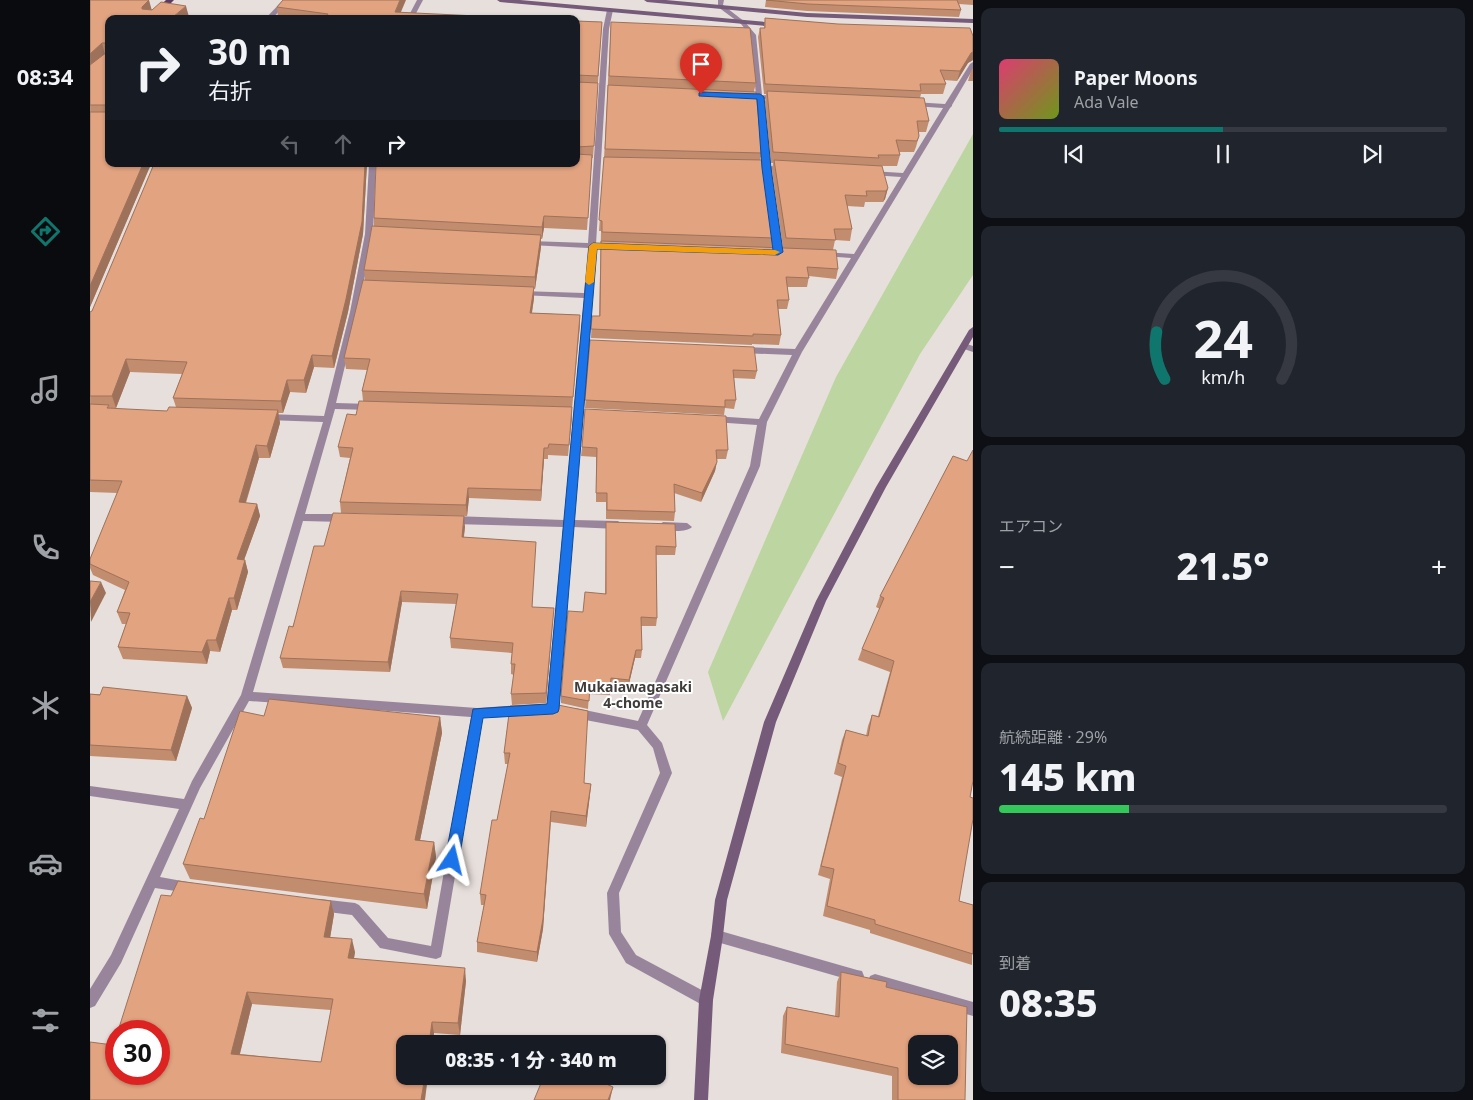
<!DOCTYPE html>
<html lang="ja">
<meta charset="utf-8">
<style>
:root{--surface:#171b24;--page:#20242c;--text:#f1f3f6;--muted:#9ea1a6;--line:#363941;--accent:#0f766e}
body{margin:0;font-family:"Noto Sans","Noto Sans JP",sans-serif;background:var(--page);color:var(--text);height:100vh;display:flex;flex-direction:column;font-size:19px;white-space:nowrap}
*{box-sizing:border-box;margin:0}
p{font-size:16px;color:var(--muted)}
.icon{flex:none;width:28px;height:28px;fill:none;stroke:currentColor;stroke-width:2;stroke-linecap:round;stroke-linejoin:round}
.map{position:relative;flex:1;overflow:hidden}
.side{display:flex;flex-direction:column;gap:8px;padding:8px;background:#0d0f14;width:500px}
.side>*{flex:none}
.top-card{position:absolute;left:15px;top:15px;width:475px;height:152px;border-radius:10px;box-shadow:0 1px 4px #0004;background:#171b24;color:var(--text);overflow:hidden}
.controls{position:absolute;left:818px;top:1035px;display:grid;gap:10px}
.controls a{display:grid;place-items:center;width:50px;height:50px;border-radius:10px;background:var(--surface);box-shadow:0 1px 4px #0004;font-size:25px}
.speed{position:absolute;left:15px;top:1020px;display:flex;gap:10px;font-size:25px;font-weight:700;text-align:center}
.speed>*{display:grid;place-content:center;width:65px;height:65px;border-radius:50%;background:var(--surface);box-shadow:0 1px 4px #0004;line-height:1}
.speed .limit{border:8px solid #d22;background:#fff;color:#111}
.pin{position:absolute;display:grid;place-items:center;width:42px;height:42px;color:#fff;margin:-51px -21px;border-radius:50% 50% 50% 0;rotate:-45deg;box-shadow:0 0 5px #0007}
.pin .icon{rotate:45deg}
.me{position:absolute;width:55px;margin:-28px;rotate:10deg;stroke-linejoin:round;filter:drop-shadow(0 0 4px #0008)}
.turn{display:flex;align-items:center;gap:18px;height:105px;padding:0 20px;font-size:22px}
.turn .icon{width:65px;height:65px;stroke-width:2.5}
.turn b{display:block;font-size:35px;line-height:42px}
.lanes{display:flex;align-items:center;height:48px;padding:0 20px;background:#0003;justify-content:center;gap:25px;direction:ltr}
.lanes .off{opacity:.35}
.big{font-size:38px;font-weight:800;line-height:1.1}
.side .widget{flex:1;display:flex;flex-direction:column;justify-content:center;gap:8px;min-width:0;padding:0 18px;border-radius:10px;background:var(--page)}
.side .dial{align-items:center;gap:0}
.dial svg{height:130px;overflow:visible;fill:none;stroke:var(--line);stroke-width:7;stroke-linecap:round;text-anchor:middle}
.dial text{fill:var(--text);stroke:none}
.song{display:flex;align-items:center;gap:15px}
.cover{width:60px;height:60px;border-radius:8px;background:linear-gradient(135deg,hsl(340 70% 55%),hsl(80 70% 35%))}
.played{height:5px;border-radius:2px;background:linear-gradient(90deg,var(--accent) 50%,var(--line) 50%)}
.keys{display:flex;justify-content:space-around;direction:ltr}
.heat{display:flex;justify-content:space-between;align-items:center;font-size:28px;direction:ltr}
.charge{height:8px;border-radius:4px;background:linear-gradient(90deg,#34c759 29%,var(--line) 0)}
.trip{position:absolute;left:306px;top:1035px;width:270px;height:50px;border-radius:10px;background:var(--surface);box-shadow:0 1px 4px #0004;font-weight:800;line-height:50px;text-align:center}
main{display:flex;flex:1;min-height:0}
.tab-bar{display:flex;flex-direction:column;width:90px;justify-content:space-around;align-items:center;background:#090b0e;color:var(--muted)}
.tab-bar .icon{width:35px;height:35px}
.tab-bar .current{color:var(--accent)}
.tab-bar b{font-size:22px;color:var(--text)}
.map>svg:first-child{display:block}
.green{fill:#bcd5a1}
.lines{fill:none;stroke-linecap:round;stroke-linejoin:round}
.street{fill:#98859c;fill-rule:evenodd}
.secondary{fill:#755a7a;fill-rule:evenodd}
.primary{fill:#5b3b62;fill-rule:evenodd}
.wall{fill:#c28c6e;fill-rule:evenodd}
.shaded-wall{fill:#9e725a}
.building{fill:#e2a380;stroke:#9e725a;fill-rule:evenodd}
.route{fill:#1a73e8;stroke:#114b97}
.slow{fill:#f59e0b}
.labels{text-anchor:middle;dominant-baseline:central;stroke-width:4;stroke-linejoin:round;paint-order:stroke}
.neighbourhood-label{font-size:14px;font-weight:bold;fill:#3f3c3a;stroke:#fff}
</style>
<main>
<nav class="tab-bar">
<b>08:34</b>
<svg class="icon current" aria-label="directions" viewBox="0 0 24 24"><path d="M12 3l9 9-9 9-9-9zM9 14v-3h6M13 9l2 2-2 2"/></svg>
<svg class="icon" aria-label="music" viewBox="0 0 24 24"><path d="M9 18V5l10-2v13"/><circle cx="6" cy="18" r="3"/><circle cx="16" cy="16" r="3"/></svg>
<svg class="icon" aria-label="phone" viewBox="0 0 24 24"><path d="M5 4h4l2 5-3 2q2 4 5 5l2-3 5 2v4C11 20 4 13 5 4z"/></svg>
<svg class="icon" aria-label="climate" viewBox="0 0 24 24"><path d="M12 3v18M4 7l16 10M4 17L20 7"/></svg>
<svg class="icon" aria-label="car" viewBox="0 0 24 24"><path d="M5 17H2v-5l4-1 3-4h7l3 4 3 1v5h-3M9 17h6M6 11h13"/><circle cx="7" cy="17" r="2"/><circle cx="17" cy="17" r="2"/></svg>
<svg class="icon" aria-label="filters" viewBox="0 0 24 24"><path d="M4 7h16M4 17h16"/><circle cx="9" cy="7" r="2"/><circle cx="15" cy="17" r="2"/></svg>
</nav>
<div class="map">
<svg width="883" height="1100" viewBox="0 0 883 1100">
<rect width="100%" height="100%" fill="#e7dfdb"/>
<path class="green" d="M883,134V275L830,354L633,721L618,672L746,377Z"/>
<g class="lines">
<g class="street">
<path d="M193,0H199L182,19H175Z"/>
<path d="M327,0H333L323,19H317Z"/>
<path d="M628,0H634L633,5L655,22L666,35L672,95L688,96L691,98L688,100L673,99L679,166L696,167L700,169L696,171L680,170L692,252L688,254L684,252L673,170L661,169L657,167L661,165H672L666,99L653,98L650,96L653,94L666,95L660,35L651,24L628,7Z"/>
<path d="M520,8L523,10L519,29L506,244L525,245L529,247L525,249L506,248L484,520L528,521L533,525L528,529L483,527L469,705L475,707L477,710L475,713L471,715L459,712L457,709L473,527L363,524L358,520L363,516L474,520L494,298L431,295L427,293L431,291L494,293L498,248L440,245L436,243L440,241L498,243L513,29L517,10Z"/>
<path d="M883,62V69L862,105V106L860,108L712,352L677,422L670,466L557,725L572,743L582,773L529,893L531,932L546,955L621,995L623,1000L621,1005L616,1007L536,963L519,934L517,893L570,773L563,748L548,730L485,718L481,716L479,713L481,710L485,708L548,721L660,466L667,425L623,422L618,419L623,416L669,419L702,355L651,353L647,350L651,347L705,349L761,258L734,256L730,254L734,252L764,254L811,177L781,175L777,173L781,171L813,173L853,108L823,106L820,104L823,102L855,104L880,64Z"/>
<path d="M279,164H286L283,234L268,312L246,403L281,404L285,407L281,410L245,409L215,514H253L258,518L253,522L213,521L163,692L387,708L432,705L436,707L438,710L436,713L432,715L392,717L352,953L351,957L346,959L290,948L262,915L230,911L226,909L224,905L226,901L230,899L265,903L269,905L298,938L341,946L381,717L159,701L110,788L70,877L103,883L105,887L103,891L99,893L65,888L31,963L5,1006L0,1008V989L21,955L89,809L0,796V786L94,799L102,781L151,695L233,422L177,420L172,417L177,414L234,416L260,312L275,234Z"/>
<path d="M874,343L883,346V352L871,348L870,346Z"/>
<path d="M573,522L597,523L602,527C596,533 574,532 568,526Z"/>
<path d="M627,930L767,970L772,971L774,976L772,981L767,982L627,942L622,940L621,936L622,932Z"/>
<path d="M785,974L883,1002V1016L780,986L778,981L780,976Z"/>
</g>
<g class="secondary">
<path d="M407,0H430L687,23L690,25L687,27L410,2Z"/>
<path d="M554,0H576L717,13L883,19V23L717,17L557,2Z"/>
<path d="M883,327V337L796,487L736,601L686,722L637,900L633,936L623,1000L618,1100H604L609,1000L621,936L625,900L674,722L726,601L786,487L879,330Z"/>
</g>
<path class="primary" d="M76,0H84L65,19H56Z"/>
</g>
<g class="wall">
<path d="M0,0L99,17L19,19L61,164L0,307Z"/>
<path d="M676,0H883V5L869,4L871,10L869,17L717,11L675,7Z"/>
<path d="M187,7L310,13L447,19H194L188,18Z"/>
<path d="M675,18L883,36V60L878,63L867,81L854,80L856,84L853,94H831L830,98L839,121L836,132H829V136L826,147L824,152H809L810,155L807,166H787L798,188L795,199L793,202H775L774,207L757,206L762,229L760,241L745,240L743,250L748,269L746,279L719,276L717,287H697L699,300L697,309H688L691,335L689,345L662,344V345L501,338L502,316H509L511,231H509L514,159L521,22L666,83L664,91L672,153L670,160L684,238L682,247L693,248L682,171L683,163H681L675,102L676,94H674L668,37L670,28H674Z"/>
<path d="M486,21L512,22L503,158H502L497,230L454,228L452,239H451V247L445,289H444V298L442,313L490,315L478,456L458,455V459H454L451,501L379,498L377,516L251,513L250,502L260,458L250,457L248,447L273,401L272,391L277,370L256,369L254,358L275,280L274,270L284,226V218L486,164Z"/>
<path d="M883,68V81H878L881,71Z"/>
<path d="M64,164H277L273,234L258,312L244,368L224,367L216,393L200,392L193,413H188L190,423L180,458H169L156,503L167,504L170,516L154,560H155L158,572L147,610H142L130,652L120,651L117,664L33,659L28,647L36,624H32L27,612L35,590L3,575L0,568V559L28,493L0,492V312L2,311ZM40,372L92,374L83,398L86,407L77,411L20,409L19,408H26Z"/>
<path d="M500,340L667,371L665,379L644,378L646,400L644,409L635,408L634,415L495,408Z"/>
<path d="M492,447L638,450L636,459H627L625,471L611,502L584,493L585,512L584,521L516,519V502H506V457L491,456Z"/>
<path d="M863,456L880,797L869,901L883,905L882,965L780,933V930L733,916L740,879L728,875L752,777L744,774L752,740L756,730L776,736L778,726L782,715L788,716L800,672L768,660L772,649L790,609L786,607L790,596Z"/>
<path d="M516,522L586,547L585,555H566L567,618L566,626H551L552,650L551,658H545L538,688L520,686V695L499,694L498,709L471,703V696L493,612L515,594Z"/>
<path d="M375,527L374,537L445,553L442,607L463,618L456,703L422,705L421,694L424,675L421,674V664L422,653L361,648L360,638L366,604L312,602L300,672L193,668L190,658L234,546Z"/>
<path d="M0,694L97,696L102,708L86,761L0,756Z"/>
<path d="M420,706L494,783L501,784L496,827L461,822L453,929L447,962L387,952V942L394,905H391L390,894L407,820L418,764H415L414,753Z"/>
<path d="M174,716L350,717L352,733L330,840L344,842L346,857L337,909L100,879L93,864L114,819Z"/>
<path d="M81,896L241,901L244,914L240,938L265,952L264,958L376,981L370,1035L344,1033L343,1044H315L335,1100L23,1045ZM162,1004L241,1010L231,1062L150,1054Z"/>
<path d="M751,972L796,987L875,1100H802V1076L691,1053L693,1016L697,1007L745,1016L747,982Z"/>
</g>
<g class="shaded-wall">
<path d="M59,0L62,11L52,9V7Z"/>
<path d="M310,0H316L308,19L305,12Z"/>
<path d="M96,6L99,17L97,19L83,17Z"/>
<path d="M12,43L15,55L0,68V54Z"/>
<path d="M883,52V60L878,63L867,81L870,71L881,53Z"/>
<path d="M53,164H61L0,307V286Z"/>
<path d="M275,164H277L273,234L258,312L244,368L242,356Z"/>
<path d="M798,188L795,199L793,202L796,191Z"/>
<path d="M454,216V228L452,239V227Z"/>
<path d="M451,235V247L445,289V277Z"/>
<path d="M444,287V298L440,324V313Z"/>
<path d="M490,315V325L482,408L483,397Z"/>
<path d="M222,355L224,367L216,393L214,380Z"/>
<path d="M36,359L40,372L26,408L22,396Z"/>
<path d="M197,380L200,392L193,413L191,401Z"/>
<path d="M482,407V418L478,456L479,445Z"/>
<path d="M188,410L190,423L180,458L177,446Z"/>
<path d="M166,445L169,458L152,514L149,502Z"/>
<path d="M454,448V459L451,501V490Z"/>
<path d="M627,462L625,471L611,502L612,493Z"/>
<path d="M378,488L379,498L377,516L376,505Z"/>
<path d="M167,504L170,516L150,571L147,559Z"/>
<path d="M374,516L375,527L372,548V537Z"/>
<path d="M155,560L158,572L147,610L144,598Z"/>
<path d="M11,582L16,593L1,622L0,602Z"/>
<path d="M311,591L312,602L300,672L298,662Z"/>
<path d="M139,598L142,610L130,652L126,640Z"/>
<path d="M464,608L463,618L456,703V693Z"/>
<path d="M117,640L120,651L117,664L112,652Z"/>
<path d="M546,650L545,658L538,688L539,680Z"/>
<path d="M97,696L102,708L86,761L81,750Z"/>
<path d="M350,717L352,733L327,855L325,840Z"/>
<path d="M501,784L500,795L496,827V816Z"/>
<path d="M461,811L453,929L447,962V952Z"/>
<path d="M344,842L346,857L337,909L334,894Z"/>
<path d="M241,901L244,914L238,950L234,937Z"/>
<path d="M262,939L265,952L262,970L258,958Z"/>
<path d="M375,968L376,981L370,1035L368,1023Z"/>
<path d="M157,992L162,1004L147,1065L141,1054Z"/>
<path d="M342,1022L344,1033L343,1044H339Z"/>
<path d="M335,1076H338L335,1100H331Z"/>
<path d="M523,1087L520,1100H518Z"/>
</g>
<g class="building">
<path d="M0,0H59L52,7V9L62,10L71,2L96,6L83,17L94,19H19V164H53L0,286V112H17L18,106L16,105H0V65L17,52V43H12L0,54Z"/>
<path d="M193,0H310L305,12L447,19H235L238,14L187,7Z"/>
<path d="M676,0H867L871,10L718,4Z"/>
<path d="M675,18L748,24L880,28L883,36V52L881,53L870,71L850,70L856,84H830L831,91L675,84L670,28H675Z"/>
<path d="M486,21L512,22L508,76L486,75Z"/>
<path d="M521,22L660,28L666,83L519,76Z"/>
<path d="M486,82L508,83L504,146L486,147Z"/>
<path d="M518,85L666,92L672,153L515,149Z"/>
<path d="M677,91L834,98L839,121H827L829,136L827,141L806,140L810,155H788L789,158L683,152Z"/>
<path d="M486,154L502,155L498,218L454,216L452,227L284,218L286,164H486Z"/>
<path d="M514,157L673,160L684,238L512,232V221L509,220Z"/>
<path d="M684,160L792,166L798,188L796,191H776L777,196L755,195L762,229H744L746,240L696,238Z"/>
<path d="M64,164H275L272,222L256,299L242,356L222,355L214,380H197L191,401L83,398L97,362L36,359L22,396H0V312L2,311Z"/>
<path d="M282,226L451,235L445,277L274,270Z"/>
<path d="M511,241L746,250L748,269L717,267L719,278L696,277L699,300H687L691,335L663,334V336L501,329L502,316H510Z"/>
<path d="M273,280L444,287L440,313L490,315L483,397L272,391L280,359L254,358Z"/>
<path d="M500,340L664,347L667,371L643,370L646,400H635V407L495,400Z"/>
<path d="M269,401L482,407L479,445L459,444L458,448H454L451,490L378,488L376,505L250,502L263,448L248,447L257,414L266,415Z"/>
<path d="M0,404L19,405L17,408L77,411L79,407L188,410L177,446L166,445L149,502L167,504L147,559L155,560L144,598H139L126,640H117L112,652L28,647L40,613L27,612L39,582L0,564V559L32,481L0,480Z"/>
<path d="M495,409L636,416L638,450H626L627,462L612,493L584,484L585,512L517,510V493H506L507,448L492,447Z"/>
<path d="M883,450V781L880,797L883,798V819L869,901L883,905V954L785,924V920L737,906L744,869L731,866L756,766L748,763L756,730L778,736L782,715L789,717L804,661L772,649L794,598L790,596L863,456L877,461Z"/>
<path d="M243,513L374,516L372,537L446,542L442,607L464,608L456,693L421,694L425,664H421L423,643L360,638L368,594L311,591L298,662L190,658L199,626L203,627L224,546H234Z"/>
<path d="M516,522L585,524L586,547L566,546L567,618L551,617L552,650H546L539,680L521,678L520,687L500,686L499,701L471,696L478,611L493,612L495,592L516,594Z"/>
<path d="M0,581L11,582L0,602Z"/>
<path d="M13,687L97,696L81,750L0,745V694L10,695Z"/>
<path d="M179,699L350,717L325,840L344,842L334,894L93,864L110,818L114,819L150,711L174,716Z"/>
<path d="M463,704L498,711L494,783L501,784L496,816L461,811L453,919L447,952L387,942L396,895L390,894L402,820H407L420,753H414L420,706Z"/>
<path d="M88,881L241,901L234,937L262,939L258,958L375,968L368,1023L342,1022L339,1044H315V1076H335L331,1100H0V1042L23,1045L26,1036V1074H69V1031H28L71,895L81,896ZM157,992L243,999L231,1062L141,1054Z"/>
<path d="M751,972L797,982L796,987L877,1007L875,1100H808V1068L695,1044L697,1007L749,1017ZM826,1044H859V1076H826Z"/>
<path d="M454,1076H499L523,1087L518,1100H444Z"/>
</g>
<path class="route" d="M611,92L670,94L674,97L681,168L693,252L688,255L507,249L469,709L468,712L463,714L393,718L369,860L367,865L362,867L357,865L355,860L383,709L457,704L499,246L503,243L683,250L672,168L667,99L609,96V93Z"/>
<path class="slow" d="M503,243L685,250L690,252L685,255L507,249L504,282L499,285L495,282L499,246Z"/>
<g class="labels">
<g class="neighbourhood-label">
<text x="543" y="686">Mukaiawagasaki<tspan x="543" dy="16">4-chome</tspan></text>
</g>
</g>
</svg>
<div class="controls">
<a><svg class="icon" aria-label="layers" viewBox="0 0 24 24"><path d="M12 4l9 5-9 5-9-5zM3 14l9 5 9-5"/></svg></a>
</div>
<div class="speed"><div class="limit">30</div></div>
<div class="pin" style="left:611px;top:94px;background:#d93025"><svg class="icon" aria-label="arrive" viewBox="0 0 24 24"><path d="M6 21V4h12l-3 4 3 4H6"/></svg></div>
<svg class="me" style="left:362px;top:860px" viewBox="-20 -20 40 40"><path d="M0-17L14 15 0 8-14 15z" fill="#1a73e8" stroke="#fff" stroke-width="4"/></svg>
<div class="trip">08:35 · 1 分 · 340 m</div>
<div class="top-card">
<div class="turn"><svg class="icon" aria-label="right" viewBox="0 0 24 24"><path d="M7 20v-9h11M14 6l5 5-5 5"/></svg><div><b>30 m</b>右折</div></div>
<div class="lanes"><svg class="icon off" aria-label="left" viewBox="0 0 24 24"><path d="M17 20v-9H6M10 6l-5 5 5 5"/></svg><svg class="icon off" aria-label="ahead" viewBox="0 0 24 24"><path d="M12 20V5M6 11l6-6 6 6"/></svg><svg class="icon" aria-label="right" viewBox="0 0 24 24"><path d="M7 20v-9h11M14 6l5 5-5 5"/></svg></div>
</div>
</div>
<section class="side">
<div class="widget">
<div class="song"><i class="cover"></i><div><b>Paper Moons</b><p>Ada Vale</p></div></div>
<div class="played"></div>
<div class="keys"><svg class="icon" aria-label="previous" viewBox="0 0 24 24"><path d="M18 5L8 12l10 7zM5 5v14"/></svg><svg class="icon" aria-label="pause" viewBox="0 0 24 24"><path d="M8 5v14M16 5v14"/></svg><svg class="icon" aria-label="next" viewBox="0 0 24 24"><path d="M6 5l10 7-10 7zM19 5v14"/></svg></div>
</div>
<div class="widget dial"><svg viewBox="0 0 100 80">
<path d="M14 69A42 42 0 1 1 86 69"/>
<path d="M14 69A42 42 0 0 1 9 40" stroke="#0f766e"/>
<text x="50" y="56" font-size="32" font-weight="700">24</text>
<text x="50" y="72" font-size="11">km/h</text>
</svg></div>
<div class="widget"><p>エアコン</p>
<div class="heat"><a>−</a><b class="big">21.5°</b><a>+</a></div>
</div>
<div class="widget"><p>航続距離 · 29%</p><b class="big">145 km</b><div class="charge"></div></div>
<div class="widget"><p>到着</p><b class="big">08:35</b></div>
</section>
</main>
